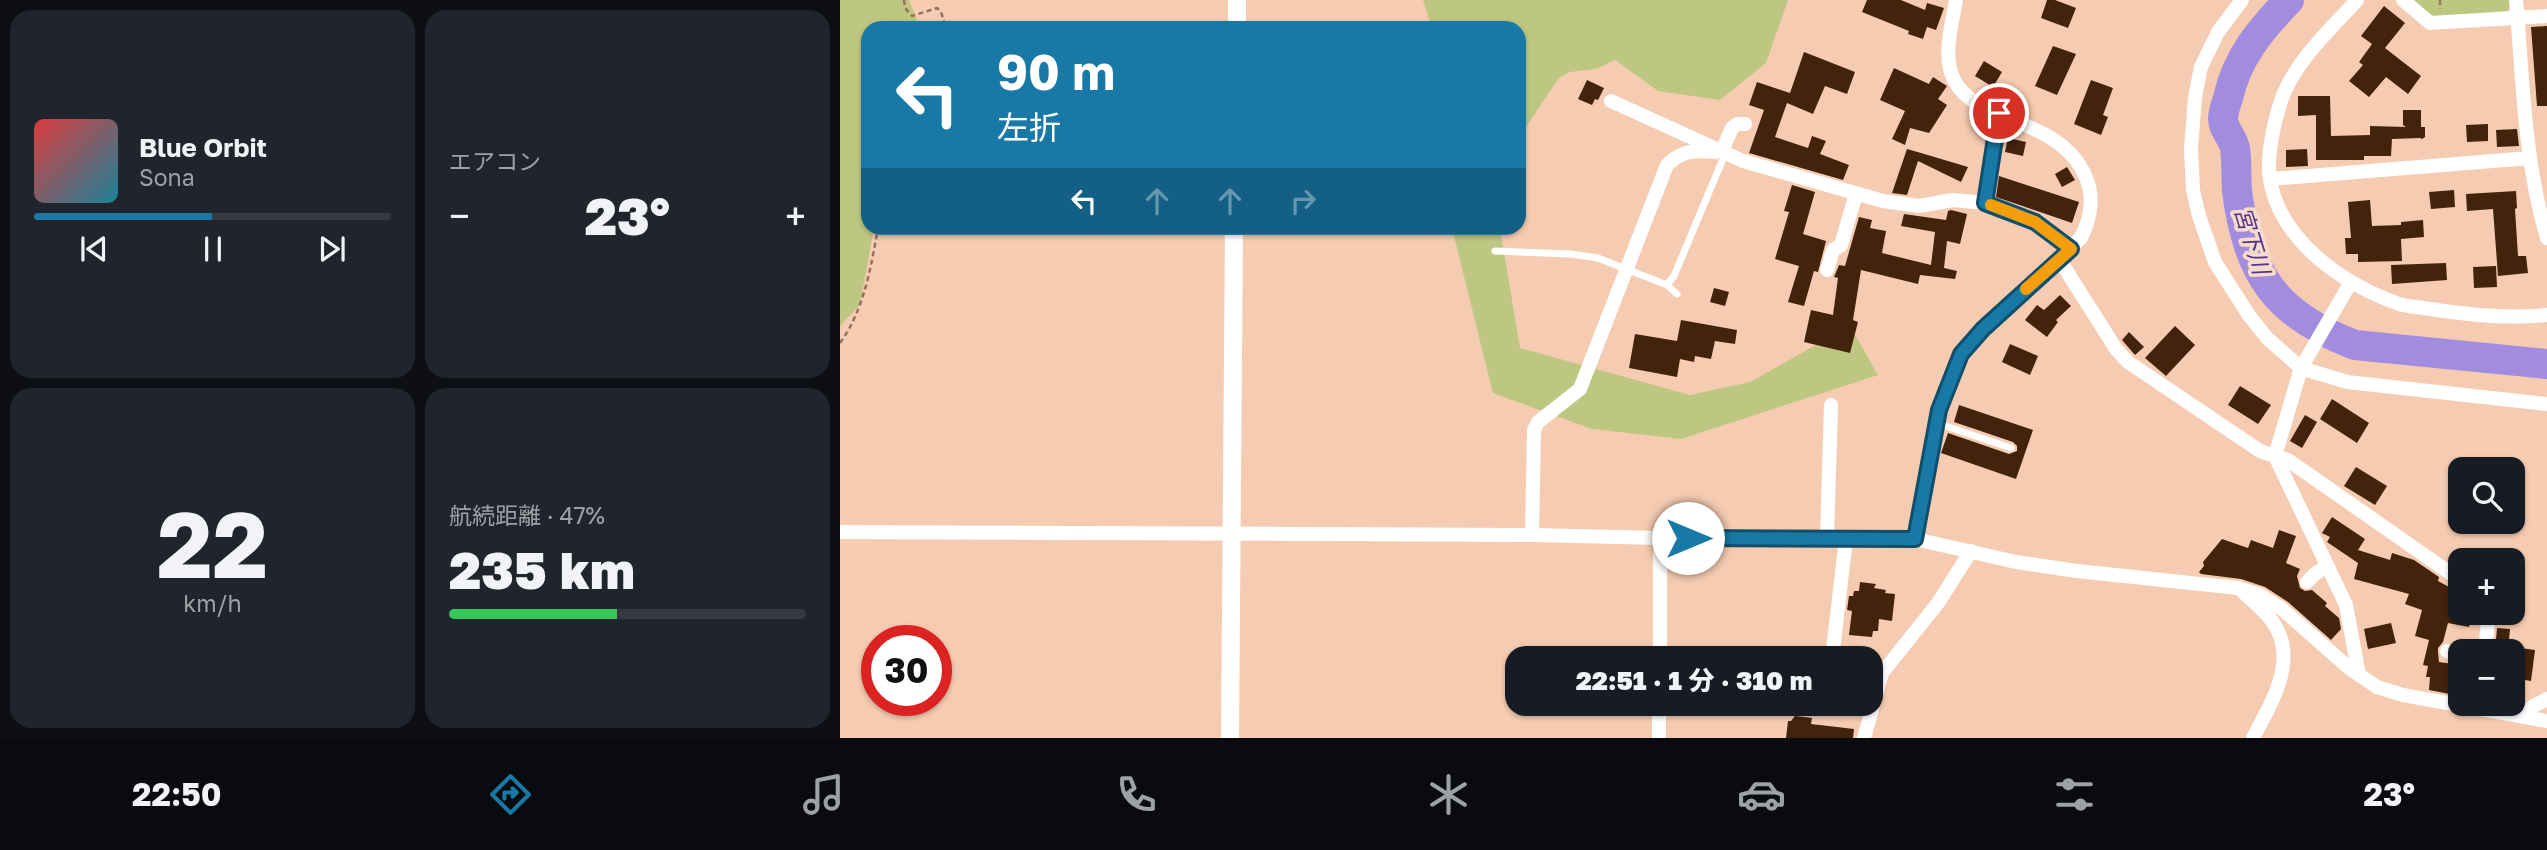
<!DOCTYPE html>
<html lang="ja">
<meta charset="utf-8">
<style>
:root{--surface:#171b24;--page:#20242c;--text:#f1f3f6;--muted:#9ea1a6;--line:#363941;--accent:#1879a6}
body{margin:0;font-family:"Golos Text","Noto Sans JP",sans-serif;background:var(--page);color:var(--text);height:100vh;display:flex;flex-direction:column;font-size:26px;white-space:nowrap}
*{box-sizing:border-box;margin:0}
p{font-size:23px;color:var(--muted)}
.icon{flex:none;width:38px;height:38px;fill:none;stroke:currentColor;stroke-width:2;stroke-linecap:round;stroke-linejoin:round}
.map{position:relative;flex:1;overflow:hidden}
.sheet{display:flex;flex-direction:column;gap:10px;padding:10px;background:#0d0f14;width:840px}
.sheet>*{flex:none}
.banner{position:absolute;left:21px;top:21px;width:665px;height:214px;border-radius:21px;box-shadow:0 2px 5px #0004;background:#1879a6;color:#fff;overflow:hidden}
.controls{position:absolute;left:1608px;top:457px;display:grid;gap:14px}
.controls a{display:grid;place-items:center;width:77px;height:77px;border-radius:14px;background:var(--surface);box-shadow:0 2px 5px #0004;font-size:35px}
.speed{position:absolute;left:21px;top:625px;display:flex;gap:14px;font-size:35px;font-weight:700;text-align:center}
.speed>*{display:grid;place-content:center;width:91px;height:91px;border-radius:50%;background:var(--surface);box-shadow:0 2px 5px #0004;line-height:1}
.speed .limit{border:10px solid #d22;background:#fff;color:#111}
.pin{position:absolute;display:grid;place-items:center;width:60px;height:60px;color:#fff;margin:-30px;border:4px solid #fff;border-radius:50%;box-shadow:0 2px 7px #0007}
.me{position:absolute;width:77px;margin:-38px;rotate:90deg;stroke-linejoin:round;filter:drop-shadow(0 0 5px #0008)}
.turn{display:flex;align-items:center;gap:24px;height:147px;padding:0 21px;font-size:32px}
.turn .icon{width:91px;height:91px;stroke-width:2.5}
.turn b{display:block;font-size:49px;line-height:60px}
.lanes{display:flex;align-items:center;height:66px;padding:0 21px;background:#0003;justify-content:center;gap:35px;direction:ltr}
.lanes .off{opacity:.35}
.big{font-size:52px;font-weight:800;line-height:1.1}
.sheet .tile{flex:1;display:flex;flex-direction:column;justify-content:center;gap:10px;min-width:0;padding:0 24px;border-radius:21px;background:var(--page)}
.sheet .dial{align-items:center;gap:0}
.dial b{font-size:91px;line-height:1}
.song{display:flex;align-items:center;gap:21px}
.cover{width:84px;height:84px;border-radius:10px;background:linear-gradient(135deg,hsl(0 70% 55%),hsl(190 70% 35%))}
.played{height:7px;border-radius:4px;background:linear-gradient(90deg,var(--accent) 50%,var(--line) 50%)}
.keys{display:flex;justify-content:space-around;direction:ltr}
.heat{display:flex;justify-content:space-between;align-items:center;font-size:38px;direction:ltr}
.charge{height:10px;border-radius:5px;background:linear-gradient(90deg,#34c759 47%,var(--line) 0)}
.sheet .tiles{flex:1;display:grid;gap:10px;grid-template-columns:repeat(2,1fr)}
.trip{position:absolute;left:665px;top:646px;width:378px;height:70px;border-radius:21px;background:var(--surface);box-shadow:0 2px 5px #0004;font-weight:800;line-height:70px;text-align:center}
.tab-bar{display:flex;height:112px;justify-content:space-around;align-items:center;background:#090b0e;color:var(--muted)}
.tab-bar .icon{width:49px;height:49px}
.tab-bar .selected{color:var(--accent)}
.tab-bar b{font-size:32px;color:var(--text)}
main{display:flex;flex:1;min-height:0}
.map>svg:first-child{display:block}
.green{fill:#bec781}
.lines{fill:none;stroke-linecap:round;stroke-linejoin:round}
.river{stroke:#a18cdf;stroke-width:30}
.building{fill:#43230c}
.path{stroke:#93725b;stroke-width:2.5;stroke-dasharray:5 3.5;stroke-linecap:butt}
.service{stroke:#fff;stroke-width:7}
.minor{stroke:#fff;stroke-width:14}
.tertiary{stroke:#fff;stroke-width:18}
.route-casing{stroke:#104f6c;stroke-width:18}
.route{stroke:#1879a6;stroke-width:12}
.slow{stroke:#f59e0b;stroke-width:12}
.labels{text-anchor:middle;dominant-baseline:central;stroke-width:7;stroke-linejoin:round;paint-order:stroke}
.water-label{font-size:23px;font-style:italic;fill:#543392;stroke:#f8dcca}
</style>
<main>
<section class="sheet">
<div class="tiles">
<div class="tile">
<div class="song"><i class="cover"></i><div><b>Blue Orbit</b><p>Sona</p></div></div>
<div class="played"></div>
<div class="keys"><svg class="icon" aria-label="previous" viewBox="0 0 24 24"><path d="M18 5L8 12l10 7zM5 5v14"/></svg><svg class="icon" aria-label="pause" viewBox="0 0 24 24"><path d="M8 5v14M16 5v14"/></svg><svg class="icon" aria-label="next" viewBox="0 0 24 24"><path d="M6 5l10 7-10 7zM19 5v14"/></svg></div>
</div>
<div class="tile"><p>エアコン</p>
<div class="heat"><a>−</a><b class="big">23°</b><a>+</a></div>
</div>
<div class="tile dial"><b>22</b><p>km/h</p></div>
<div class="tile"><p>航続距離 · 47%</p><b class="big">235 km</b><div class="charge"></div></div>
</div>
</section>
<div class="map">
<svg width="1707" height="738" viewBox="0 0 1707 738">
<rect width="100%" height="100%" fill="#f5ccb1"/>
<g class="green">
<path d="M0,0H69L80,28H28V228H34L20,305L0,326Z"/>
<path d="M583,0H948L926,63L880,100L818,91L775,60L756,69L730,72L719,78L679,137V28H592Z"/>
<path d="M1572,0H1671V5L1667,11L1593,17Z"/>
<path d="M612,228H660L680,348L850,395L910,382L1010,326L1038,375L841,439L752,429L653,393Z"/>
</g>
<g class="lines">
<path class="river" d="M1449,0C1421,29 1397,57 1388,98C1386,104 1383,112 1383,119C1383,129 1393,138 1395,148C1397,162 1396,177 1397,191C1408,275 1436,315 1515,345L1707,364"/>
</g>
<g class="building">
<path d="M1027,0H1061L1085,10L1087,3L1104,8L1096,30L1087,27L1083,39L1068,34L1069,31L1022,12Z"/>
<path d="M1207,0H1215L1236,8L1228,28L1201,18Z"/>
<path d="M1544,6L1565,23L1545,48L1581,76L1568,94L1546,77L1529,97L1509,81L1523,65L1519,62L1532,44L1521,36Z"/>
<path d="M1707,26V106H1697L1691,27Z"/>
<path d="M1213,46L1236,54L1217,95L1195,86Z"/>
<path d="M964,52L1015,72L1007,94L985,86L973,114L947,103L935,137L968,148L972,136L986,141L980,154L1009,165L1003,180L909,153L924,110L909,105L917,82L950,93Z"/>
<path d="M1144,61L1162,72L1153,87L1135,76Z"/>
<path d="M1054,68L1089,84L1093,77L1107,86L1098,99L1107,105L1089,133L1070,128L1065,145L1052,139L1065,111L1040,100Z"/>
<path d="M747,80L764,88L758,100L755,99L752,105L738,99Z"/>
<path d="M1251,80L1273,88L1263,115L1268,117L1261,135L1234,124Z"/>
<path d="M1458,96H1490L1491,136L1530,135V126L1566,127L1563,125V110H1581V127H1585V137L1582,139L1580,138L1552,139L1551,156H1524V160H1476V115L1458,116Z"/>
<path d="M1648,124V141L1627,142L1626,125Z"/>
<path d="M1677,129L1679,146L1657,147L1656,130Z"/>
<path d="M1168,138L1186,142L1183,156L1165,152Z"/>
<path d="M1067,149L1081,153L1128,167L1121,182L1078,161L1067,195L1052,193Z"/>
<path d="M1467,149L1468,166L1446,167V150Z"/>
<path d="M1227,167L1235,180L1222,187L1215,174Z"/>
<path d="M1159,176L1239,202L1232,223L1156,197Z"/>
<path d="M952,185L975,192L963,234L986,241L978,272L974,271L964,306L948,302L959,266L935,259L949,212L944,211Z"/>
<path d="M1614,190L1615,207L1591,209L1589,192Z"/>
<path d="M1676,191L1677,208L1675,209L1678,256H1686L1688,273L1658,276L1653,209L1627,211L1626,194Z"/>
<path d="M1530,200L1532,226L1561,225V222L1583,220L1584,237L1561,239L1562,261L1518,262V254H1506L1505,238H1511L1508,202Z"/>
<path d="M1111,210L1127,214L1120,244L1107,241L1104,268L1117,271L1115,279L1080,275L1078,284L1021,270L1013,320L1018,322L1010,353L964,342L971,310L993,315L998,278L994,277L999,265L1005,266L1019,217L1032,220L1030,228L1046,231L1042,253L1091,265L1095,232L1061,226L1064,214L1106,220L1108,211Z"/>
<path d="M1606,263L1607,280L1552,284L1551,265Z"/>
<path d="M1656,266L1657,287L1634,288L1633,267Z"/>
<path d="M874,288L889,292L885,306L870,302Z"/>
<path d="M1220,295L1231,306L1216,320L1218,322L1207,337L1185,320L1197,305L1204,310Z"/>
<path d="M841,320L897,330L895,344L875,341L871,359L855,356L854,362L840,359L837,377L789,368L795,334L837,341Z"/>
<path d="M1335,326L1355,345L1326,376L1305,358Z"/>
<path d="M1289,332L1304,347L1295,355L1282,340Z"/>
<path d="M1170,344L1198,356L1190,375L1162,362Z"/>
<path d="M1400,386L1431,405L1418,424L1388,405Z"/>
<path d="M1492,399L1529,423L1517,443L1480,419Z"/>
<path d="M1119,405L1193,430L1176,479L1101,453L1108,433L1169,454L1177,451V446L1173,442L1114,422Z"/>
<path d="M1465,415L1477,422L1462,448L1450,441Z"/>
<path d="M1516,467L1547,486L1535,505L1504,486Z"/>
<path d="M1492,517L1525,539L1518,550L1550,560L1552,553L1574,560L1599,577L1598,581L1620,593V612H1632L1629,627L1608,623L1603,642L1598,648V652L1599,662L1620,665V696L1589,690L1590,677H1586L1588,666L1583,665L1589,640L1575,636L1582,610L1565,604L1569,594L1514,579L1518,563L1487,542L1490,537L1482,533Z"/>
<path d="M1439,530L1456,536L1446,563L1460,569L1457,576L1460,588L1465,591L1472,590L1487,603L1485,606L1499,618L1501,629L1491,640L1448,602L1425,587L1401,579L1361,574L1359,572L1364,566L1363,562L1382,539L1408,548L1411,540L1433,548Z"/>
<path d="M1020,582L1036,584L1034,588L1046,590L1045,593L1055,594L1052,621L1039,619L1038,631H1033L1032,637L1009,635L1012,611L1007,610L1009,596H1013L1014,591H1019Z"/>
<path d="M1551,623L1556,643L1528,649L1524,629Z"/>
<path d="M1657,628L1670,629L1668,651H1655Z"/>
<path d="M1673,647L1695,650L1691,681L1673,678Z"/>
<path d="M955,716L972,718L971,724L1014,729L1013,738H946L948,721H951Z"/>
</g>
<g class="lines">
<g class="path">
<path d="M64,0L65,8L72,16L97,8L101,12L106,28"/>
<path d="M1600,0V9"/>
<path d="M0,343C24,310 31,267 38,228"/>
</g>
<g class="service">
<path d="M655,251L731,254L758,258L827,285L837,294"/>
<path d="M827,285L834,276L885,154"/>
<path d="M1097,423L1171,448"/>
</g>
<g class="minor">
<path d="M1402,0L1378,32L1361,67L1355,97L1351,149L1353,190L1359,216L1375,262L1408,314L1427,338L1461,368L1507,382L1707,404"/>
<path d="M1517,0C1490,30 1454,62 1441,101C1434,122 1426,158 1430,180C1441,242 1503,284 1559,304C1569,307 1580,307 1590,309C1628,315 1669,319 1707,315"/>
<path d="M1563,0L1590,23L1707,16"/>
<path d="M1676,0C1683,80 1684,161 1707,238"/>
<path d="M771,101L903,161L1043,201L1079,206L1113,200L1145,203L1195,222L1231,249"/>
<path d="M882,151L892,128L897,124H905"/>
<path d="M1430,179L1690,158"/>
<path d="M1145,203L1159,113"/>
<path d="M1219,259L1276,349L1288,362L1420,451L1448,460L1620,580"/>
<path d="M987,270L993,250L1001,245L1016,194"/>
<path d="M1511,282L1461,368L1435,456L1506,605L1519,675"/>
<path d="M0,532L692,535L820,538L1075,539L1176,562L1237,571L1398,588L1420,595L1442,609L1509,668L1537,687L1563,695L1707,721"/>
<path d="M692,535L694,430L698,422L740,389L827,165C842,150 855,150 875,152"/>
<path d="M987,538L991,405"/>
<path d="M1075,539L1099,410L1121,354L1143,329L1241,238C1252,215 1255,194 1243,171C1215,117 1136,123 1114,80C1102,56 1112,25 1116,0"/>
<path d="M1467,582L1476,573L1488,566"/>
<path d="M1401,590C1411,600 1424,610 1432,621C1460,659 1431,703 1413,738"/>
<path d="M993,650L1006,539"/>
<path d="M1607,651L1620,655"/>
<path d="M1645,651L1649,612"/>
<path d="M820,658V538"/>
<path d="M819,704V738"/>
<path d="M1684,716L1692,707L1707,699"/>
<path d="M1024,738L1042,673L1098,603L1131,551"/>
</g>
<g class="tertiary">
<path d="M397,28V0"/>
<path d="M390,738L394,228"/>
</g>
</g>
<g class="lines">
<defs>
<path id="route" d="M848,538L1075,539L1099,410L1121,354L1143,329L1231,249L1195,222L1145,203L1159,113"/>
</defs>
<use href="#route" class="route-casing"/>
<use href="#route" class="route"/>
<path class="slow" d="M1151,205L1195,222L1231,249L1186,289"/>
</g>
<g class="labels">
<g class="water-label">
<text transform="translate(1413 240) rotate(73)">宮下川</text>
</g>
</g>
</svg>
<div class="controls">
<a><svg class="icon" aria-label="search" viewBox="0 0 24 24"><circle cx="10" cy="10" r="6"/><path d="M15 15l6 6"/></svg></a>
<a>+</a>
<a>−</a>
</div>
<div class="speed"><div class="limit">30</div></div>
<div class="pin" style="left:1159px;top:113px;background:#d93025"><svg class="icon" aria-label="arrive" viewBox="0 0 24 24"><path d="M6 21V4h12l-3 4 3 4H6"/></svg></div>
<svg class="me" style="left:848px;top:538px" viewBox="-20 -20 40 40"><circle r="19" fill="#fff"/><path d="M0-13L10 11 0 6-10 11z" fill="#1879a6"/></svg>
<div class="trip">22:51 · 1 分 · 310 m</div>
<div class="banner">
<div class="turn"><svg class="icon" aria-label="left" viewBox="0 0 24 24"><path d="M17 20v-9H6M10 6l-5 5 5 5"/></svg><div><b>90 m</b>左折</div></div>
<div class="lanes"><svg class="icon" aria-label="left" viewBox="0 0 24 24"><path d="M17 20v-9H6M10 6l-5 5 5 5"/></svg><svg class="icon off" aria-label="ahead" viewBox="0 0 24 24"><path d="M12 20V5M6 11l6-6 6 6"/></svg><svg class="icon off" aria-label="ahead" viewBox="0 0 24 24"><path d="M12 20V5M6 11l6-6 6 6"/></svg><svg class="icon off" aria-label="right" viewBox="0 0 24 24"><path d="M7 20v-9h11M14 6l5 5-5 5"/></svg></div>
</div>
</div>
</main>
<nav class="tab-bar">
<b>22:50</b>
<svg class="icon selected" aria-label="directions" viewBox="0 0 24 24"><path d="M12 3l9 9-9 9-9-9zM9 14v-3h6M13 9l2 2-2 2"/></svg>
<svg class="icon" aria-label="music" viewBox="0 0 24 24"><path d="M9 18V5l10-2v13"/><circle cx="6" cy="18" r="3"/><circle cx="16" cy="16" r="3"/></svg>
<svg class="icon" aria-label="phone" viewBox="0 0 24 24"><path d="M5 4h4l2 5-3 2q2 4 5 5l2-3 5 2v4C11 20 4 13 5 4z"/></svg>
<svg class="icon" aria-label="climate" viewBox="0 0 24 24"><path d="M12 3v18M4 7l16 10M4 17L20 7"/></svg>
<svg class="icon" aria-label="car" viewBox="0 0 24 24"><path d="M5 17H2v-5l4-1 3-4h7l3 4 3 1v5h-3M9 17h6M6 11h13"/><circle cx="7" cy="17" r="2"/><circle cx="17" cy="17" r="2"/></svg>
<svg class="icon" aria-label="filters" viewBox="0 0 24 24"><path d="M4 7h16M4 17h16"/><circle cx="9" cy="7" r="2"/><circle cx="15" cy="17" r="2"/></svg>
<b>23°</b>
</nav>
